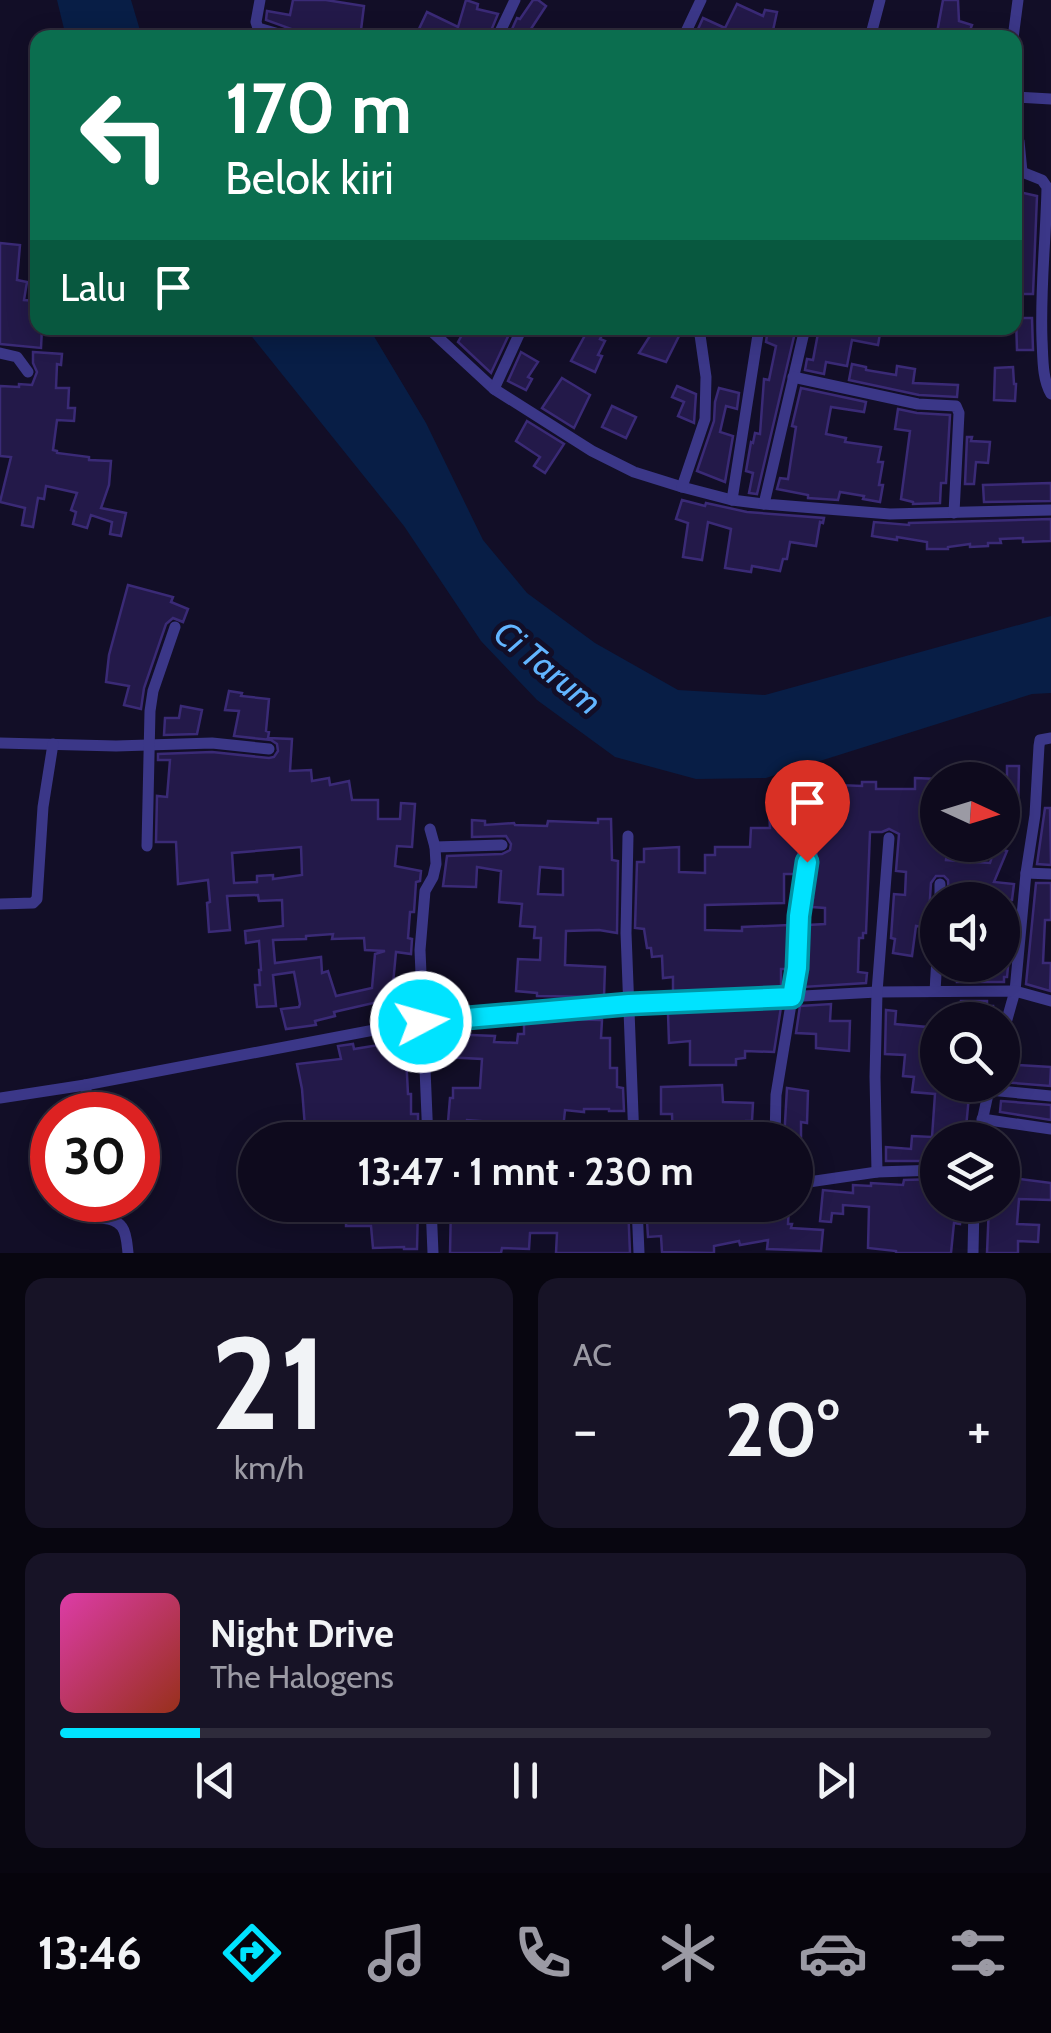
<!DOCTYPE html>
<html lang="id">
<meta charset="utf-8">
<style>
:root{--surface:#0e0a1d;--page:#171326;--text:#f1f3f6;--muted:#9b9aa4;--line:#2e2b3b;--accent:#00e3ff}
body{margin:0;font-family:Cabin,sans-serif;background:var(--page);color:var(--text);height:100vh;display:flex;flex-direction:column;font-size:38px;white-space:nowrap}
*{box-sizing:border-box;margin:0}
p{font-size:32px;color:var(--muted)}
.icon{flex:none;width:55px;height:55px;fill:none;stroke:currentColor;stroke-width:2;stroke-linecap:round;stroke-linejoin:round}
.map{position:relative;height:1253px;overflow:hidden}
.side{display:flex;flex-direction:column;gap:25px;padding:25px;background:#080610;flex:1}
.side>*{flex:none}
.banner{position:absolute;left:30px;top:30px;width:992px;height:305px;border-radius:20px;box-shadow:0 5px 25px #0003,0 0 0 2px var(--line);background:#0b6e4f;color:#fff;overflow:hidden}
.needle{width:65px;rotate:94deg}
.controls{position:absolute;left:920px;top:762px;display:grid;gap:20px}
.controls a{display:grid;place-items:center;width:100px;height:100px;border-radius:50%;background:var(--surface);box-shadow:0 5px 25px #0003,0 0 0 2px var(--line);font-size:50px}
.speed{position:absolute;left:30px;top:1092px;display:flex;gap:20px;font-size:50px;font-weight:700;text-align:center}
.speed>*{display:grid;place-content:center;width:130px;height:130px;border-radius:50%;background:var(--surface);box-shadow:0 5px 25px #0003,0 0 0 2px var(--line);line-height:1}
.speed .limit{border:15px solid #d22;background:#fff;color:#111}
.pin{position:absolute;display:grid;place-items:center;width:85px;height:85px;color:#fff;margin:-102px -42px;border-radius:50% 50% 50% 0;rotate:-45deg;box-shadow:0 0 10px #0007}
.pin .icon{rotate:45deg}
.me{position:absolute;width:110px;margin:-55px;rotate:84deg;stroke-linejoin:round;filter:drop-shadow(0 0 8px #0008)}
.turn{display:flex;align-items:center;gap:35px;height:210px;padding:0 30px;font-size:45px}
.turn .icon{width:130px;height:130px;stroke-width:2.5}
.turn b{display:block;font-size:70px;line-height:85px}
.then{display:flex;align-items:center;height:95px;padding:0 30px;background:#0003;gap:20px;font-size:38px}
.big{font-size:75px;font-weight:800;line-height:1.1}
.side .card{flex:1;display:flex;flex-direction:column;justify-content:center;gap:15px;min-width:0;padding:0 35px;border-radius:20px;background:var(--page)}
.side .dial{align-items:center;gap:0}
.dial b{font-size:130px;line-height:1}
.song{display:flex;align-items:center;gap:30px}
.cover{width:120px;height:120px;border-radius:15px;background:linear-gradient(135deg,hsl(320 70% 55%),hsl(10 70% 35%))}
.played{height:10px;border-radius:5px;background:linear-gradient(90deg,var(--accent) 15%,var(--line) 15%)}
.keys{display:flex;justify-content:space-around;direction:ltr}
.heat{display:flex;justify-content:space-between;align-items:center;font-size:55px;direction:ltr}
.side .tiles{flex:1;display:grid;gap:25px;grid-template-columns:1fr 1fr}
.card:last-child{grid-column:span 2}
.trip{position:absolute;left:238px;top:1122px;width:575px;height:100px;border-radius:50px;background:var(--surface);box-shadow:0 5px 25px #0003,0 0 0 2px var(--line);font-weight:800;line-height:100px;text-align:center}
.tabs{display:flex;height:160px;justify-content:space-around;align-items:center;background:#06040c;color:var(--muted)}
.tabs .icon{width:70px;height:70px}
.tabs .selected{color:var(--accent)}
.tabs b{font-size:45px;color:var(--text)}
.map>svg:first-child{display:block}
.water{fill:#081e46}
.building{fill:#231949;stroke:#3a2a76;stroke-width:2.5;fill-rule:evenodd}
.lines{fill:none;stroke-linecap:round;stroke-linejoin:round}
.street{stroke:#3b3788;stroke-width:11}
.route-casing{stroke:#0094a6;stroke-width:25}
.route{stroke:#00e3ff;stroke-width:18}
.labels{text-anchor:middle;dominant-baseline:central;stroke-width:10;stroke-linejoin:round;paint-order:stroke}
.water-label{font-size:35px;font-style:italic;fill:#62b5ff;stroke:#120e27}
</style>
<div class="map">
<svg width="1051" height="1253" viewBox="0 0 1051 1253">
<rect width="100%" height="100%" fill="#120e27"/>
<g class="water">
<path d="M57,0H131L142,37H66Z"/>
<path d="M245,328H369L426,423L483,540L527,593L595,643L678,690L765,695L1051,616V693L1032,694L766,778L696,779L615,757L537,700L481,641L404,526Z"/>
</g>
<g class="building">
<path d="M293,0H326L364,6L360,38H316L266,20L267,11L290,15Z"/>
<path d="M466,0L478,4L477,9L498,14L488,38H438L419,29L427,12L458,27Z"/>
<path d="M533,0H538L546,6L525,38H508L517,18L520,19Z"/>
<path d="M943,0H958L959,21L972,25L967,38H936Z"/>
<path d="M737,4L763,16L765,10L777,12L772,35L753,33V38H694L703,18L725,28Z"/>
<path d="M1015,191L1037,196L1033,294H1015L1017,226H1015Z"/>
<path d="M0,243L20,245L17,280L27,282L24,300L38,301L37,323L38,328H42L41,348L0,344Z"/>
<path d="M1016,318H1032L1033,350H1017Z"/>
<path d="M466,328H512L491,373L458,342Z"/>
<path d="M589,328H606L600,339L605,341L598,355L602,356L595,372L571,361Z"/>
<path d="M655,328H683L666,362L639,353Z"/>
<path d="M768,328H796L757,494L749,493L753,473L746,471L751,442L753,443L755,433L760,434L764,379L769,380L776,346L766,342Z"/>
<path d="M819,328H881L878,345L852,340L847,366L826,362L824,374L805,370L807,359L813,360Z"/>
<path d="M33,352L62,354L61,365L57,364L56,388H69L68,408H75L74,421L57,420L53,450L57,451V453L89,457V460L111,461L109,485L101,508L126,513L121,536L110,534L112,522L91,515L87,528L73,524L76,512L71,510L77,493L46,486L44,499L38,498L33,527L22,525L25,508L0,502L11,457L0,456V386L19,387V384L32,385L37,372L33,363Z"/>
<path d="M521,352L538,362L528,377L532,379L526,390L508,381Z"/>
<path d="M852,364L866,367V370L896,375L897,366L915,369L913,383L958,385L957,397L919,395L849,380Z"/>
<path d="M1013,367L1014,384H1016L1015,401L994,400L995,368Z"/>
<path d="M562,378L590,395L574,428L542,408Z"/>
<path d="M677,386L696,394L694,423L678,416L684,402L672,397Z"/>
<path d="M719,388L739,393L737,409L726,406L720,432L733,436L725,482L697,471L714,421L715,402Z"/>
<path d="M801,388L866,402L864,412L831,407L826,434L846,438L845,442L881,447L878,462H883L879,485H883L880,502L863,499L864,496L840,492L838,500L808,498V495L777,489L780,478L788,479L796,427L792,426Z"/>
<path d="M612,406L636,417L626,438L602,427Z"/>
<path d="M898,409L917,413L950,415L946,483H941L940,503L913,504V502L901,499L910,431L895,429Z"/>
<path d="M527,421L564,444L545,473L534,466L540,457L516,441Z"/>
<path d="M967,437H972L971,441L990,442L988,463L976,462L974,484H965Z"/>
<path d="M1051,483V501L984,502L983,485Z"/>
<path d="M682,500L705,506L706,503L747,512L824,518L823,523L820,522L816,546L790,542L787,559H783L780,571L752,566L751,572L725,568L731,529L708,522L702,560L683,557L688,523L676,519Z"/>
<path d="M1051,519V541L1023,542V538L1000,539L1001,543H988V546L970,547V544L948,547V549H927V542L897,537V540L872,536L874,522L909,525V523Z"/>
<path d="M128,585L173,597L171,602L188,609L183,622L173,618L166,624L144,688L141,709L124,705L129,686L106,682L109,655Z"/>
<path d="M229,691L242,693L241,696L269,699L266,731L269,732L268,738L292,739L290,771L311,770L312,781L329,778L330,785L349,781L352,800H378V819H400L401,803L415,804L412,847L397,846L395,866L421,871L420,881L416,882L414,912H410L408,938L412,939L411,954L396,952L393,984L412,983L413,1012H398V1007L382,1008V1001L334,1012L335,1016L315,1021L316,1025L286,1029L281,1009L299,1007L300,1004L294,972L273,975L276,1006L257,1007L255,985H260L259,970H261L259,941L246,943L245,931L283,926L282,900L259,901L258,895L227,896L230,930L209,932L207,903L210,902L208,880L178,884L176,842H156L157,796L167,797L170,760H158V754L212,752L269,758L274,757L278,751L277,744L271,740L234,736L239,711L225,710ZM301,847L302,875L273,879V875L257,876V882L234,883L232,853ZM333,934L332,939L364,938L365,950L385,951L375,954L372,988L336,996L328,971L322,973L321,957L275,963L273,940L306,939V936Z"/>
<path d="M181,706L202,710L197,734L164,735L165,718H179Z"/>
<path d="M1007,766H1019L1018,812H1002V775L1007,776Z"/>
<path d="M915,778L938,779L937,840L938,845H948L946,860L990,863L995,847L1007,851L994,882L1014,884L1012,900H978V897L952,896V900H949L948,880L944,876H936L931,883L928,928L916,926L912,956L893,953L895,939L891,938L894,894L905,895L906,872L896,871L899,834L889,829L882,832H870L866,933H863V938H859L858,972L867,973L866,983L803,987L808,925L825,924V908L812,907L813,898H811L819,835L815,830L807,829L801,836L795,874H784V903L705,905V930L742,931V927L789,925L788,967L787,969H781V988L673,994V977L663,978L662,956L652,957L651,948H647L644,929L635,928L637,862H644V849L679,847V872L705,873V855H715V847H750L751,828H770L769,810H793V807H807V797H837L838,785L862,786V782H876V789H915Z"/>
<path d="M1045,808H1050L1051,865L1037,864Z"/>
<path d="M598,819H611L612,860L618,861L617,933L599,930L566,931L565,965L605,967L604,997L537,996V993L516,991L518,959L540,960L541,938H534L535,927L520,926L522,904L499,902L501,871L477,867L476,887L443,886L447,856L502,854L510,850L511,844L506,836L472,837V820L485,821V825L514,823L515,825L547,826L548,821L598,823ZM540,867L563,869V895L538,894Z"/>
<path d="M1036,883H1051V920H1045L1043,963H1051L1050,991L1026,984Z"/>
<path d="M1002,936L1011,937L1007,977H1004V982H957L958,971L981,972V965H1002Z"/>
<path d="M961,1001H987V1006H993L992,1020H960Z"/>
<path d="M831,1004L830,1021H850L849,1051L816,1048V1034L796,1033L800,1006Z"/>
<path d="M781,1007L774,1052L745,1051V1058L736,1059V1065H690V1041L669,1043L668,1013Z"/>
<path d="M886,1010L896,1011L895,1024L938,1028V1054H935L933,1080L938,1081V1085H970L966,1128H971L969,1140H938L937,1161H886V1147L911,1149L912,1136L932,1137L935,1094L912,1092L914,1077L903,1076L905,1055L885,1054Z"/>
<path d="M557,1019L602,1020L601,1038H610V1068H617V1087L623,1088L624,1111H609V1109H584V1112L565,1110L562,1140H490L492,1122L467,1120L465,1135L447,1134L450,1098H453V1088H480L482,1059L444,1057L446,1034L495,1036L494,1042L517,1043L518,1034H524V1021Z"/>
<path d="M409,1036L410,1044H415V1054L406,1055L408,1094H411V1114H418V1132L407,1131L406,1140H381V1134L336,1133L337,1140H306L302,1089L297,1064L341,1059L338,1046L353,1044L354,1049L379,1045L378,1039Z"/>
<path d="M1002,1058L1018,1059V1065L1051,1067L1050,1086L1002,1082Z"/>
<path d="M722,1085L723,1102L753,1103L752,1121H746V1133H734V1140H673L672,1114H661V1087Z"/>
<path d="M787,1088L808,1091L807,1123L801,1122V1140H784Z"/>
<path d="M1001,1101L1051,1105V1120L1000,1112Z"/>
<path d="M1012,1178L1051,1183V1200L1019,1199L1017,1224L1039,1225L1038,1242L1018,1241V1253H987L989,1205H1002V1180H1012Z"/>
<path d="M938,1179V1205H956L955,1210L961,1211L960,1224L954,1223L951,1253H896V1251L868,1248L869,1207L843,1205V1214L832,1213L831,1222L820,1221L823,1190L853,1193V1185L871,1186V1183L903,1185L904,1180Z"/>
<path d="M346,1205H418L417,1249H404V1247L373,1248L371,1226H346Z"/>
<path d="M451,1205L534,1208V1205H628L630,1253H556L557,1233H530L529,1249L502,1248L501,1253H450Z"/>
<path d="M740,1205H789L788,1224H792L791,1228L823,1230L821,1251L767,1249L768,1240L740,1245L739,1241L714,1246V1253L662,1252L661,1236L648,1237L647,1221L666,1220L665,1209L710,1206V1209Z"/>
</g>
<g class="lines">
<g class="street">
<path d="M260,0L256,22L258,28L293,38"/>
<path d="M497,38L515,0"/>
<path d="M683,38L701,0"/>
<path d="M870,38L880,0"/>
<path d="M1013,38L1018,0"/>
<path d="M1015,97L1051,99"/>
<path d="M1015,139L1019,141L1022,172L1042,180L1047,187C1046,238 1040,288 1042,340C1043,357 1042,379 1051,394"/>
<path d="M428,328L494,389L592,451L634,472L682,487L732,500L764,504"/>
<path d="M805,328L764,504L890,514L1051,510"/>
<path d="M0,353L17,357L28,372"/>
<path d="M793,377L918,404L956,406L959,413L954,513"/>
<path d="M494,389L522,328"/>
<path d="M682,487L705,419L706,377L699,328"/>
<path d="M732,500L759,328"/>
<path d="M0,743L116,746L212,743L269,749"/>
<path d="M628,836L626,933L634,1140"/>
<path d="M147,846L150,711L153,691L175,627"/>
<path d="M435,847L502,845"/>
<path d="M1026,873L1051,874"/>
<path d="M940,900V884"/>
<path d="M0,904L33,903L37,899L43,807L53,744"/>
<path d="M935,991L938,941"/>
<path d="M1002,1037L1015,991L1026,873L1035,815L1039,746L1040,740L1051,738"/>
<path d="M85,1085L91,1115"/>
<path d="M989,1090L1051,1096"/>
<path d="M0,1098L85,1085L421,1021L526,1011L877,992L1015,991L1051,1001"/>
<path d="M982,1119L1051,1129"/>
<path d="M428,1140L420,950L425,891L433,877L436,864L435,847L430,829"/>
<path d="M775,1140L776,1095L797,968L799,916L810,838"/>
<path d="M978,1140L990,1085"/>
<path d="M877,1172L875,1077L877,992L889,838"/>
<path d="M795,1184L877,1172L938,1170"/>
<path d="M81,1200C88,1229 109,1210 122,1227C127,1234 127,1245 128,1253"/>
<path d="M431,1205L433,1253"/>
<path d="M637,1205L639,1253"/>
<path d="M973,1253L974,1205"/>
</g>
</g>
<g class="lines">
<defs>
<path id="route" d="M421,1022L629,1004L792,997L797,968L799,916L807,862"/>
</defs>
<use href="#route" class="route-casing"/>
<use href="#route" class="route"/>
</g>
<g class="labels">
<g class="water-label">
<text transform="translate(548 667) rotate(39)">Ci Tarum</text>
</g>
</g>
</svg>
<div class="controls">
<a><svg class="needle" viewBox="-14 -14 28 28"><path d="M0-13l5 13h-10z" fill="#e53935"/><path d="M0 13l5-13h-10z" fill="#9b9aa4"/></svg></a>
<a><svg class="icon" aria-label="sound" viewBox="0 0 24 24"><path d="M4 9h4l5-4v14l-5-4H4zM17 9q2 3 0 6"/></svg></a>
<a><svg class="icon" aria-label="search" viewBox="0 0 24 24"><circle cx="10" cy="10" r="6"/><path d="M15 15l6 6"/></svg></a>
<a><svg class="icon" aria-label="layers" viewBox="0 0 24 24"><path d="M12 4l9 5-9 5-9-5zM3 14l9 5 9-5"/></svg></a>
</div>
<div class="speed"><div class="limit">30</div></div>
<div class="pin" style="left:807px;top:862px;background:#d93025"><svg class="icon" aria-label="arrive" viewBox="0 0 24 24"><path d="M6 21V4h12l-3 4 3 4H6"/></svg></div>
<svg class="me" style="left:421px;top:1022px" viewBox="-20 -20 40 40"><circle r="17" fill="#00e3ff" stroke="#fff" stroke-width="3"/><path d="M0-11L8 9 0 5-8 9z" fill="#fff"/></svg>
<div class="trip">13:47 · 1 mnt · 230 m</div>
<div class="banner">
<div class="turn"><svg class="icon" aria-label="left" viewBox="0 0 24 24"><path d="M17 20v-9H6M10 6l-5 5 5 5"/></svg><div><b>170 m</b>Belok kiri</div></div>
<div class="then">Lalu<svg class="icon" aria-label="arrive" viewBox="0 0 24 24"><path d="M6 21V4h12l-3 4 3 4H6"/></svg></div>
</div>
</div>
<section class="side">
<div class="tiles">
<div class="card dial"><b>21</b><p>km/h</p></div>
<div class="card"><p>AC</p>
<div class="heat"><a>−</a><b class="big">20°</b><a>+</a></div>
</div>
<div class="card">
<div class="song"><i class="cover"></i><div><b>Night Drive</b><p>The Halogens</p></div></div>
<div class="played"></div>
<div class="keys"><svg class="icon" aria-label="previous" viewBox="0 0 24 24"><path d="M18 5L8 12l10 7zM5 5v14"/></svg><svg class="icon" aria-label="pause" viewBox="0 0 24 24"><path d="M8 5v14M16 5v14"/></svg><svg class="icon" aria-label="next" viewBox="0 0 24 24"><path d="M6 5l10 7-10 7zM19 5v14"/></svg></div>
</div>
</div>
</section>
<nav class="tabs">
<b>13:46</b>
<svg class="icon selected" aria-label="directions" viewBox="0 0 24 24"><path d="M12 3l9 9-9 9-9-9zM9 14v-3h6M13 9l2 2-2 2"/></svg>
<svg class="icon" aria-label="music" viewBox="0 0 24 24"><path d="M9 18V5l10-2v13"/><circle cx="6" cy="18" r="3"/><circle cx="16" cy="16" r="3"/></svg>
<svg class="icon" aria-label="phone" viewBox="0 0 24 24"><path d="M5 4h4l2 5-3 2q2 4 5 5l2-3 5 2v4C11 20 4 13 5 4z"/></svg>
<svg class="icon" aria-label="climate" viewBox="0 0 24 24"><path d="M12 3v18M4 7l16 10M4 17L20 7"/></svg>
<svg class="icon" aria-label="car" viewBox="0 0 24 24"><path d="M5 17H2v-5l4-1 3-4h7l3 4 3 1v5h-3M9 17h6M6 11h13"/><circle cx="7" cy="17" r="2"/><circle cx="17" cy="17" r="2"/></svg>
<svg class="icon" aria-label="filters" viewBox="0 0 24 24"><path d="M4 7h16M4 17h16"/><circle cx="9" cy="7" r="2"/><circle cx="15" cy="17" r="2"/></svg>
</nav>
